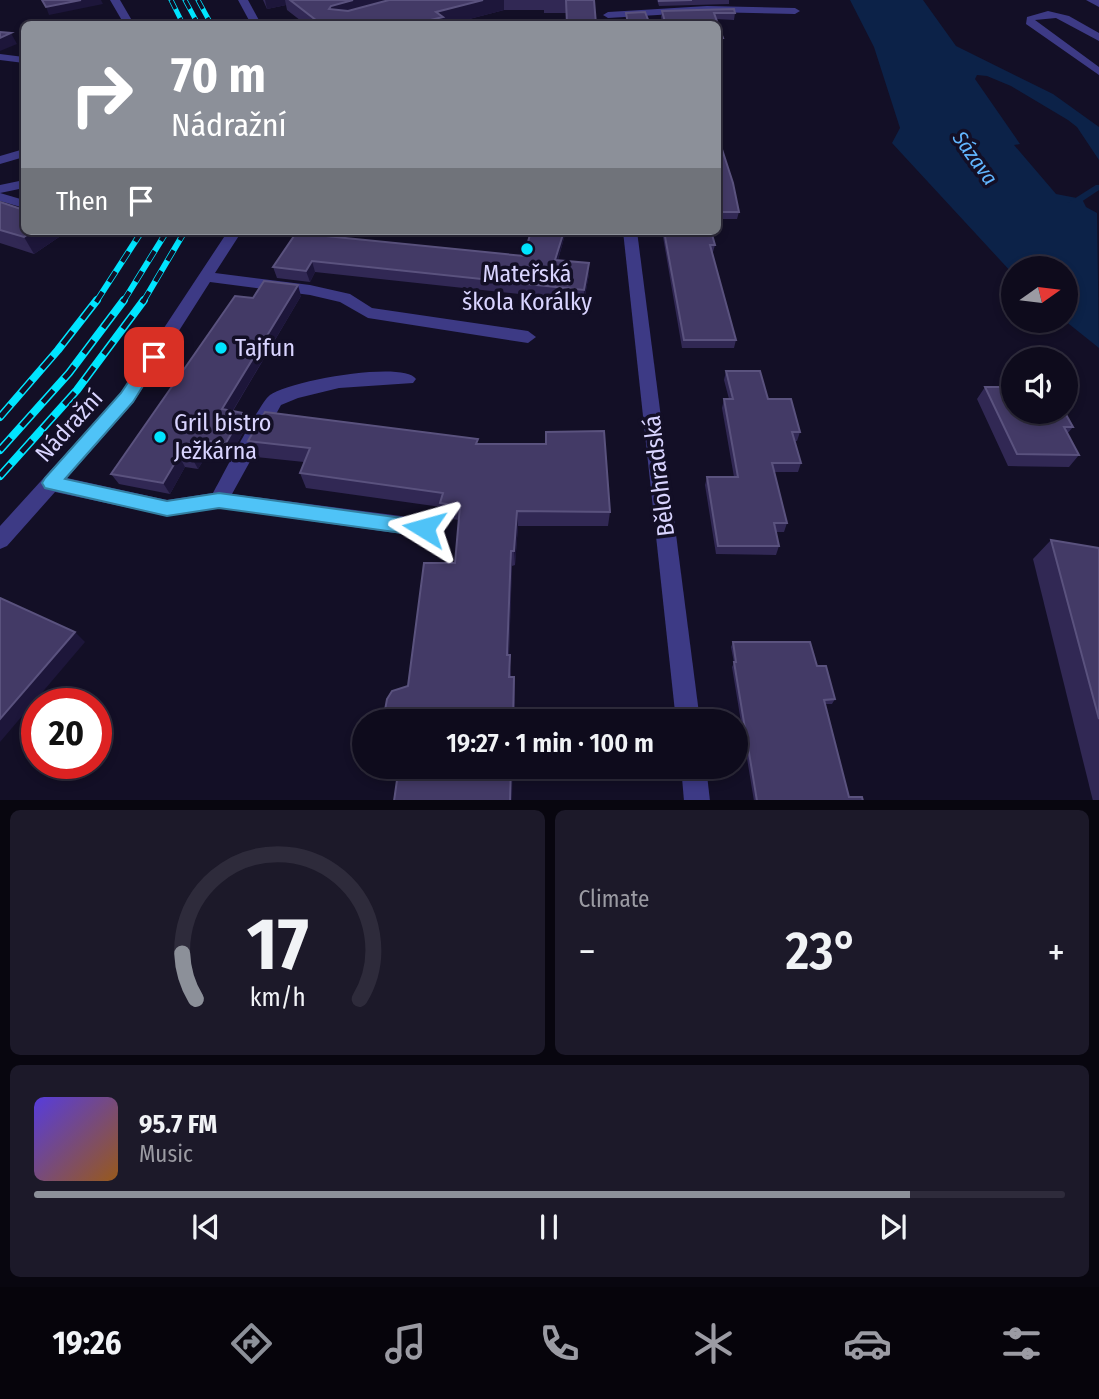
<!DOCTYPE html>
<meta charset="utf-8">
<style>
:root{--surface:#0e0b1c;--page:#1c1929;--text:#f1f3f6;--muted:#9b9ba3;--line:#2e2b3b;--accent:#8c9099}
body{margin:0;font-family:"Fira Sans Condensed",sans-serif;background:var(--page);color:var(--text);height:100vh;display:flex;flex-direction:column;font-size:26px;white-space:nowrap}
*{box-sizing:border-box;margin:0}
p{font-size:23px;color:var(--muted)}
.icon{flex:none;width:38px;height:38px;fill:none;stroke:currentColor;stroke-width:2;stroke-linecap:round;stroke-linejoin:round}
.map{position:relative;height:800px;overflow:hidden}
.side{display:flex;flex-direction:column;gap:10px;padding:10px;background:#08060f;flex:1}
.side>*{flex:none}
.top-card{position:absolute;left:21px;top:21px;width:700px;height:214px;border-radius:10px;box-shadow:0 4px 10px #0003,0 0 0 2px var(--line);background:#8c9099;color:#fff;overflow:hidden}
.needle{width:46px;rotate:76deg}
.tools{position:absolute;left:1001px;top:256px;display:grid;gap:14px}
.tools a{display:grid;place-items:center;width:77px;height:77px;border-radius:50%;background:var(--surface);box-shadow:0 4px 10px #0003,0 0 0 2px var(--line);font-size:35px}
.speed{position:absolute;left:21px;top:688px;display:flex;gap:14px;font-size:35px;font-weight:700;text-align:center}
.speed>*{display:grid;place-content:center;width:91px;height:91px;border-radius:50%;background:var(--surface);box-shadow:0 4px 10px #0003,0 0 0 2px var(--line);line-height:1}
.speed .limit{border:10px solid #d22;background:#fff;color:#111}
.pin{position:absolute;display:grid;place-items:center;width:60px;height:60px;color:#fff;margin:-30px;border-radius:14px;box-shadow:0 4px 10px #0006}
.me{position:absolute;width:77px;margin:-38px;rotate:278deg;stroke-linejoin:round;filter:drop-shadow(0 0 5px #0008)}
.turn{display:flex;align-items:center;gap:24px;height:147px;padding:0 35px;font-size:32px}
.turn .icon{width:91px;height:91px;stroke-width:2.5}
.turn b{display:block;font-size:49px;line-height:60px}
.then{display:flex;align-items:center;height:66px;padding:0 35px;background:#0003;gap:14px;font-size:26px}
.big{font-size:52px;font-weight:600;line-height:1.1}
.side .card{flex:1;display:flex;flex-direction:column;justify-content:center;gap:10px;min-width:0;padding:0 24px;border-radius:10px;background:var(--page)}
.side .dial{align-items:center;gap:0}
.dial svg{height:182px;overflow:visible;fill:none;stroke:var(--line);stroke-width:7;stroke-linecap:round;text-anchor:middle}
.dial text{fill:var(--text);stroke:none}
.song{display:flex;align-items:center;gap:21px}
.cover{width:84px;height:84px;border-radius:10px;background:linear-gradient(135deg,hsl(250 70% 55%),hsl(30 70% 35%))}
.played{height:7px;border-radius:4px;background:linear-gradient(90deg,var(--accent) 85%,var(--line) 85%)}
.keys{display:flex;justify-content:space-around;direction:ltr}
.heat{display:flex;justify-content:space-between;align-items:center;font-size:38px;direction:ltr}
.side .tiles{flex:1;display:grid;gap:10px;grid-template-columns:1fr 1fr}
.card:last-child{grid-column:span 2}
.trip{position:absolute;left:352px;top:709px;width:396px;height:70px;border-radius:35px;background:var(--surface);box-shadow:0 4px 10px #0003,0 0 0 2px var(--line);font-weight:600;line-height:70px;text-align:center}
.tab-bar{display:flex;height:112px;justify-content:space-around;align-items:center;background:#06040b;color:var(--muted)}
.tab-bar .icon{width:49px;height:49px}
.tab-bar .on{color:var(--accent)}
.tab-bar b{font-size:32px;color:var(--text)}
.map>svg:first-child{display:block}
.water{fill:#0c2248}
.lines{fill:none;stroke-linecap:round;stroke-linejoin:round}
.stream{fill:#0c2248;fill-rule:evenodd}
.minor{fill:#3d3a85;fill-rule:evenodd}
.rail-far2-casing{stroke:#00e5ff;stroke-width:5}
.rail-far1-casing{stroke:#00e5ff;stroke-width:6}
.rail-casing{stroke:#00e5ff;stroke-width:8}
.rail-far2{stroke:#130f26;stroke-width:3.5;stroke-dasharray:10;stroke-linecap:butt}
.rail-far1{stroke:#130f26;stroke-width:4.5;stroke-dasharray:12;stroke-linecap:butt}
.rail{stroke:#130f26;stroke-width:5;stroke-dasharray:16;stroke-linecap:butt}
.wall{fill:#312854}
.shaded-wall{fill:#1d163a}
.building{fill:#433a66;stroke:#5a527e;stroke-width:2}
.route{fill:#4fc3f7;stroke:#337fa1;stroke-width:2}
.poi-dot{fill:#00e5ff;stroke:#130f26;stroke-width:2.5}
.labels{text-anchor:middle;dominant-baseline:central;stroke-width:7;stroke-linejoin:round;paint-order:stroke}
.far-water-label{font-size:21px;font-style:italic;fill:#62b6ff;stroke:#130f26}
.poi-label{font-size:24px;fill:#d9d4ff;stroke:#130f26;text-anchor:start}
.street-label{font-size:24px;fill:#d9d4ff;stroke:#130f26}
</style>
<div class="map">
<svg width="1099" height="801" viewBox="0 0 1099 801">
<rect width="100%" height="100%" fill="#130f26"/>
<path class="water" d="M850,0H923L956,46L1053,94L1099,127V160L1077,127L1068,120L1011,86L987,76L977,75L975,79L1020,144L1014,145L1056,194L1082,199L1086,207L1097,213L1099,348L1064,320L1066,268H1013V274L892,143L900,128L874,47Z"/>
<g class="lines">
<path class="stream" d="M1096,185H1099V190L1072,208H1066V204Z"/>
<g class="minor">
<path d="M110,0H120L134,24H124Z"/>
<path d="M238,0H248L261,24H251Z"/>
<path d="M1086,0H1099V7Z"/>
<path d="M707,6L795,8L800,11L795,14L707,12L608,18L603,15L608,12Z"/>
<path d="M1048,11L1069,16L1099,33V41L1056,18L1035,20L1099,67V75L1026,24L1027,17Z"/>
<path d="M0,54L24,57V63L0,60Z"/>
<path d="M24,149V157L0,164V156Z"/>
<path d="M24,180V188L0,193V185Z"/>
<path d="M0,193L24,200V208L0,201Z"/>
<path d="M228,231H242L215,273L310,285L350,294L372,308L528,331L536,337L528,343L368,318L340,302L310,295L210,282L133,403L67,478L167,500L213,493C222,477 260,402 270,395C288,381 404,360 416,379L413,383L339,388L298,398L281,405L232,494L424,519L431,522L434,528L431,534L424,537L219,508L167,516L55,492L7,546L0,549V526L121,393Z"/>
<path d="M623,231H637L700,721H676Z"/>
<path d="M681,766H706L710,801H684Z"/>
</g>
<defs>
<g id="rail-far2">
<path d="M171,0L183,24"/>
<path d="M185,0L198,24"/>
<path d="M198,0L211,24"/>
</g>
<g id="rail-far1">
<path d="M96,302L142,231"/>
<path d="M123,302L167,231"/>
<path d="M143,302L185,231"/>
</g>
<g id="rail">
<path d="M0,417L58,350L97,300"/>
<path d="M0,450L69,373L124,300"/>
<path d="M0,476L77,390L144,300"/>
</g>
</defs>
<use href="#rail-far2" class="rail-far2-casing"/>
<use href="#rail-far1" class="rail-far1-casing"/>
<use href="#rail" class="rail-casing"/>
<use href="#rail-far2" class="rail-far2"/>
<use href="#rail-far1" class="rail-far1"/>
<use href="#rail" class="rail"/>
</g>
<g class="wall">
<path d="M263,0H594L596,24H566V13H544V10H504L450,24H305L287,10L286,5L267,9Z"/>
<path d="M657,0H729V4L659,6Z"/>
<path d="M662,11L735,13L734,20L716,19L723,38L722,44H718V24H627L626,13L649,22H662L661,17Z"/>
<path d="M718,137L739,212L737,219H718Z"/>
<path d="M0,202L62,235L34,254L0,243Z"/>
<path d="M531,231H566L558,260L589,274L584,301L315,272L310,282L277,278L273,267L296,233L524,256Z"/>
<path d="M662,231H711L715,245L713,252H712L736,340L734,348H682Z"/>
<path d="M301,296L233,411L243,413L248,424L231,454L209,451L198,469L185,467L170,494L119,484L111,474L253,298Z"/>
<path d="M726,371L768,399L800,432L797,441H795L801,463L798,472H774L787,523L784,532H776L779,546L776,555L716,554L705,485L707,477H734L722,408L724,399H729L724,380Z"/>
<path d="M985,387L1073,427L1067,434L1079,455L1069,467L1008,466L977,399Z"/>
<path d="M248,441L479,444L610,512L608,526H518L515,565L512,566L509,655L511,677H514L515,689L514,721H390L385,710L408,686L455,563L459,520L443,518L441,507L306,488L300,473L304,462L256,457Z"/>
<path d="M1051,540L1099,548V801H1093L1033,559Z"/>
<path d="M733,642L817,666L835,699L832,704H825L849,797L863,801H754L732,667L734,663L731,647Z"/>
</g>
<g class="shaded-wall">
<path d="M81,0H101L103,4L49,15L46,7Z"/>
<path d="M265,0H285L286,5L267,9Z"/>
<path d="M353,0H413L334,21L329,9L331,6Z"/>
<path d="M483,0H504V10L450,24H414L436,12Z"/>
<path d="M11,33L17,44L0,51V38Z"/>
<path d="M33,231H60L62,235L34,254L24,237Z"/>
<path d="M564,231H566L555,270V260Z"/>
<path d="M312,261L315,272L310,282L306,271Z"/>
<path d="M589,263V274L584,301V290Z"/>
<path d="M298,285L301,296L227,420L222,409Z"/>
<path d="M243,413L248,424L231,454L226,443Z"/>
<path d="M203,440L209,451L198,469L192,458Z"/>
<path d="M179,456L185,467L170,494L163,483Z"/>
<path d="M517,511L518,526L515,565L514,551Z"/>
<path d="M511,551L512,566L508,667L507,655Z"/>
<path d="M75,632L85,642L0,742V719Z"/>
<path d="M514,677L515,689L514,721H513Z"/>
<path d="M511,766H513L512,801H510Z"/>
</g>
<g class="building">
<path d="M42,0H81L46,7Z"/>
<path d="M290,0H353L331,6L329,9L348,11L389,0H483L436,12L443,17L414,24H321Z"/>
<path d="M566,0H594L596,24H567Z"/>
<path d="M659,0H692L659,1Z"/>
<path d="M734,9L735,13H714L723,38H718V24H628L626,13L645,12L649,22H665L662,11Z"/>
<path d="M0,32L11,33L0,38Z"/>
<path d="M718,137L733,183L739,212H718Z"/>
<path d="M0,202L24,210V231H33L24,237L0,230Z"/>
<path d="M531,231H564L555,260L589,263L584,290L312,261L306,271L273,267L296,233L524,256Z"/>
<path d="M664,231H711L715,245H710L736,340H684Z"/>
<path d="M264,281L298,285L222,409L243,413L226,443L203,440L192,458L179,456L163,483L111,474L235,296L253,298Z"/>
<path d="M726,371H760L768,399H791L800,432H792L801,463H772L787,523H774L779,546H718L707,477H738L724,399H733Z"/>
<path d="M985,387H1013V411H1064L1073,427H1064L1079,455L1017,454Z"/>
<path d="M265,412L478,439L476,444H546V432L604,431L610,512L517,511L514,551H511L507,655H510L509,677H514L513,721H393L385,710L387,699L392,691L408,686L424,563H455L460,506L440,503L443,493L300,473L310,448L248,441Z"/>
<path d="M1051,540L1099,548V719Z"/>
<path d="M0,598L75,632L0,719Z"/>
<path d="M733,642H810L817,666H826L835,699L824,700L849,797H862L863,801H757L734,662H736Z"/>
<path d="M399,766H511L510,801H394Z"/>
</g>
<path class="route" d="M154,352L161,357L133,402L65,479L167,501L219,493L424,521L430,523L433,528L430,534L424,536L219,508L167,516L45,488L42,483L45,478L121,393L148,353Z"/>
<g class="poi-dot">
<circle cx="527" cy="249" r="7"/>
<circle cx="221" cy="348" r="7"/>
<circle cx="160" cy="437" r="7"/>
</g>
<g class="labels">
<g class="far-water-label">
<text transform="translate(975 158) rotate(54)">Sázava</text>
</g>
<g class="poi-label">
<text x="527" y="274" text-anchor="middle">Mateřská<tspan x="527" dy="28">škola Korálky</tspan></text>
<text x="235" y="348">Tajfun</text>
<text x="174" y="423">Gril bistro<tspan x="174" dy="28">Ježkárna</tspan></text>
</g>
<g class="street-label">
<text transform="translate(69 426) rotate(-48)">Nádražní</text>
<text transform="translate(659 476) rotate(-97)">Bělohradská</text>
</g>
</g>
</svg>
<div class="tools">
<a><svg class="needle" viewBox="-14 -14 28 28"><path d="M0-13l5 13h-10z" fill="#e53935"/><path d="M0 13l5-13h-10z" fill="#9b9ba3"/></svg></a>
<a><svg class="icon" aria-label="sound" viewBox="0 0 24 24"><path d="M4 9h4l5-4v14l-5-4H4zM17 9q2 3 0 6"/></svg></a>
</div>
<div class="speed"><div class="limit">20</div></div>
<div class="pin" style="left:154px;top:357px;background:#d93025"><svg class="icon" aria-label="arrive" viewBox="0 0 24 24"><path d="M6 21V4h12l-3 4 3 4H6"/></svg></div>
<svg class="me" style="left:424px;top:528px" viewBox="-20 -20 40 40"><path d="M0-17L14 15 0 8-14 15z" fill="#4fc3f7" stroke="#fff" stroke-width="4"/></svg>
<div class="trip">19:27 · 1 min · 100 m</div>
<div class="top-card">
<div class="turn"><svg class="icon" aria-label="right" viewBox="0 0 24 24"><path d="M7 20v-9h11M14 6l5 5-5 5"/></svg><div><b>70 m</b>Nádražní</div></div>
<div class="then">Then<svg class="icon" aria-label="arrive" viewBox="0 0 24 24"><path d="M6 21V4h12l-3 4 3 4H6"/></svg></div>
</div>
</div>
<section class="side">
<div class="tiles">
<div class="card dial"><svg viewBox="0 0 100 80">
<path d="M14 69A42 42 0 1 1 86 69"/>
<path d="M14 69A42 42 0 0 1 8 49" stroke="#8c9099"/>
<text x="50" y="56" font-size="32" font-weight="700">17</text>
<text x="50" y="72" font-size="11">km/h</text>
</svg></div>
<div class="card"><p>Climate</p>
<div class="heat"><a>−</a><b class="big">23°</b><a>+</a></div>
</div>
<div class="card">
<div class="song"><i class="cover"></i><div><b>95.7 FM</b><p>Music</p></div></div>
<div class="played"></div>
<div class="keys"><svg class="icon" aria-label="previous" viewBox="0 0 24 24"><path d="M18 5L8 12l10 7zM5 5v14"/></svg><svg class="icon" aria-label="pause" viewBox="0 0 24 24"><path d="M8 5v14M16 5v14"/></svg><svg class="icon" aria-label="next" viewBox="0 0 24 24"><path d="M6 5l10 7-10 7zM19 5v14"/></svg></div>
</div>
</div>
</section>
<nav class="tab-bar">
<b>19:26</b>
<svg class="icon on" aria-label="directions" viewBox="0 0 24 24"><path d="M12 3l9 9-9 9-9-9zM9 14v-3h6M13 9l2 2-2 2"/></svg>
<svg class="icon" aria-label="music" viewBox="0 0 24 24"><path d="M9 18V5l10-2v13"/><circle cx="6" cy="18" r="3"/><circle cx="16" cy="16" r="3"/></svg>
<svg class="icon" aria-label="phone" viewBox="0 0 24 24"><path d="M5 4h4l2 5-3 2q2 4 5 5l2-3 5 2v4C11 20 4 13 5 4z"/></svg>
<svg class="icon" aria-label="climate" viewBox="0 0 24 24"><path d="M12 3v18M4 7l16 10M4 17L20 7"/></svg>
<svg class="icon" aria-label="car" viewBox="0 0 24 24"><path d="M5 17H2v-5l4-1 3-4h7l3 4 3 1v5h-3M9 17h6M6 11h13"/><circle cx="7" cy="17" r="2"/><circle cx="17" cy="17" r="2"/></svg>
<svg class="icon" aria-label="filters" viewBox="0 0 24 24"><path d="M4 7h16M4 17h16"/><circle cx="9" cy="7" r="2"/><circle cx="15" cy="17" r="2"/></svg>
</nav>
